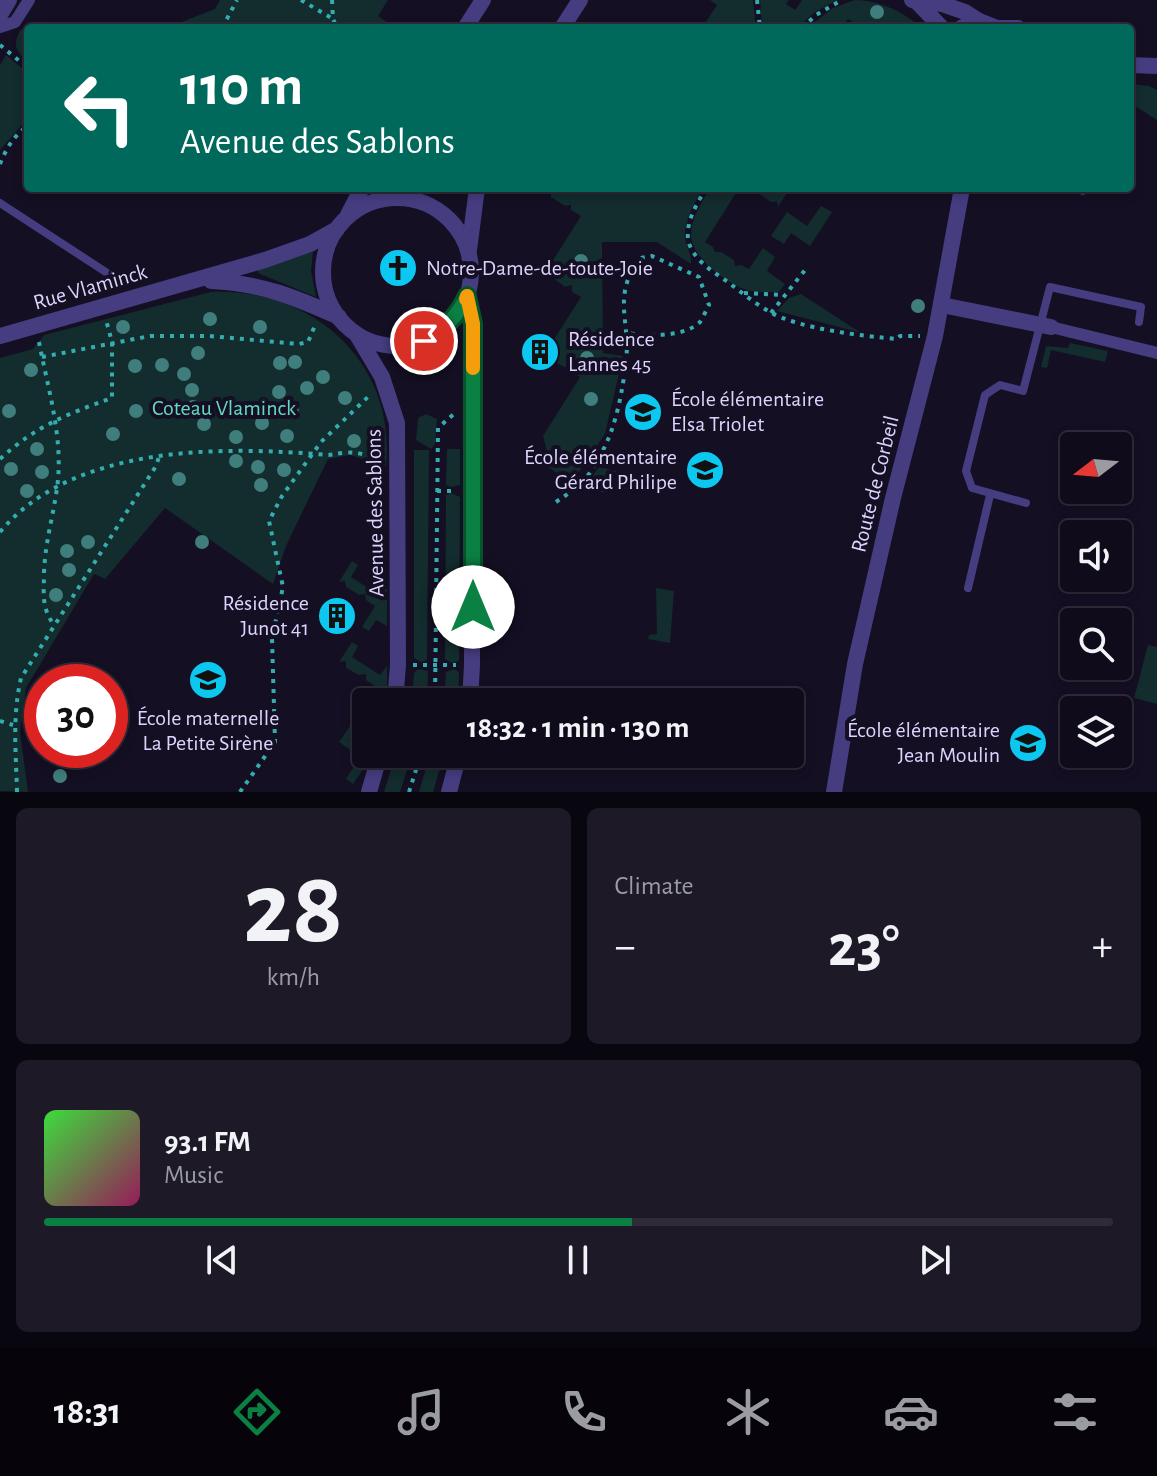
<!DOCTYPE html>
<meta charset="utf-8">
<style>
:root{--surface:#0f0b1a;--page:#1d1927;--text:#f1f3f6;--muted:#9b9ba2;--line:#2f2b39;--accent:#0b8043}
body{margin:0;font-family:"Alegreya Sans",sans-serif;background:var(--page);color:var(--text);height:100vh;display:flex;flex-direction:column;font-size:30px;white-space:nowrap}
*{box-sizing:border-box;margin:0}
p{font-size:26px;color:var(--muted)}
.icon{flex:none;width:44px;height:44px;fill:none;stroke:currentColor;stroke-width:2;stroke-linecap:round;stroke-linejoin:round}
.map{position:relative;height:792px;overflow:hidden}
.side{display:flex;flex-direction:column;gap:16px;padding:16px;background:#08060e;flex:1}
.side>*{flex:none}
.banner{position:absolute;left:24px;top:24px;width:1110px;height:168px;border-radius:8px;box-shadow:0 4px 12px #0003,0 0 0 2px var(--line);background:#00695c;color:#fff;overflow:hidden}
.needle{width:52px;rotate:254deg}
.controls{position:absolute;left:1060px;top:432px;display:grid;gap:16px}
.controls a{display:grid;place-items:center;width:72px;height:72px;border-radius:8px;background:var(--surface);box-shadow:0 4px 12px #0003,0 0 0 2px var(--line);font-size:40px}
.speed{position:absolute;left:24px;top:664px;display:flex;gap:16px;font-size:40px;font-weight:700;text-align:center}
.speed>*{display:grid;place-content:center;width:104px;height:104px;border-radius:50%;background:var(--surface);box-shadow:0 4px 12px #0003,0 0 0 2px var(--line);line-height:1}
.speed .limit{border:12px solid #d22;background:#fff;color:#111}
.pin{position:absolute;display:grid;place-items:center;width:68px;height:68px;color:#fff;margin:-34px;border:4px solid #fff;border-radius:50%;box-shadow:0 2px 8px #0007}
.me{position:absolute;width:88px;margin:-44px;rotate:0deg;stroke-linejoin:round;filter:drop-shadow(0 0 6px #0008)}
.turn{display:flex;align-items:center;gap:28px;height:168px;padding:0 24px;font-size:36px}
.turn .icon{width:104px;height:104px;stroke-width:2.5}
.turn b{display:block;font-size:56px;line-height:68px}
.big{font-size:60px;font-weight:700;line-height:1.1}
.side .card{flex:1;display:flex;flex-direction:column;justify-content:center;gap:12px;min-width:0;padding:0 28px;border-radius:12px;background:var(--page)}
.side .dial{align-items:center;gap:0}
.dial b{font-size:104px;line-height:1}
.song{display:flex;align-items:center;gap:24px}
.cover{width:96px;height:96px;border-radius:12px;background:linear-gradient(135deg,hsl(120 70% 55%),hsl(330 70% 35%))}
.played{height:8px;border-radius:4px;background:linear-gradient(90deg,var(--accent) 55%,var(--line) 55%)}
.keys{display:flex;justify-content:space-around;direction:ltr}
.heat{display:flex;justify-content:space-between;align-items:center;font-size:44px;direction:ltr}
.side .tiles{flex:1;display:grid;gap:16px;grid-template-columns:1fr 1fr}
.card:last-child{grid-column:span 2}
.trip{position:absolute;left:352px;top:688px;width:452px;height:80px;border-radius:8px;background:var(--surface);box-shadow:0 4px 12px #0003,0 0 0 2px var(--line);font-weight:700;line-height:80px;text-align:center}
.dock{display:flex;height:128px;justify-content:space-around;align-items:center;background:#06040a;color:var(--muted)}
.dock .icon{width:56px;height:56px}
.dock .current{color:var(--accent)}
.dock b{font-size:36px;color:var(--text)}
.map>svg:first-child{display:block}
.green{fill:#132c2d}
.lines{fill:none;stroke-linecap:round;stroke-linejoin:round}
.path{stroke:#35adb0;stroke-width:4;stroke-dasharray:4 6;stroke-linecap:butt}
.service{stroke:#453d80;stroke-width:8}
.pedestrian{stroke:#453d80;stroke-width:12}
.minor{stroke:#453d80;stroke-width:16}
.tree{fill:#3f7e7c}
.route-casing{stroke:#07532c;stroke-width:20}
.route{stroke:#0b8043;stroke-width:14}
.slow{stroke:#f59e0b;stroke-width:14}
.labels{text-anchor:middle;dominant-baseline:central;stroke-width:8;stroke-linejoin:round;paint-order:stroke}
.poi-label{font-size:22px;fill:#dcd4fd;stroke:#140f23;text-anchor:start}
.street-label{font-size:22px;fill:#dcd4fd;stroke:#140f23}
.park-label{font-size:22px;fill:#63d9c5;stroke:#140f23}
</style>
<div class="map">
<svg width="1157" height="792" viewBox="0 0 1157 792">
<rect width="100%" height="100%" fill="#140f23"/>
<g class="green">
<path d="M220,0H388L378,16L388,23V28H166L215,9Z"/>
<path d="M710,0H753L756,28H702L717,5Z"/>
<path d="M760,0H789L786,4L795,10L802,0H837L815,12L797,28H762Z"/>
<path d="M855,0C879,0 904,12 922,28H864L863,22L857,24L848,19L842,28H807L833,8Z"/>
<path d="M21,29L28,33V62C15,51 12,44 21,29Z"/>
<path d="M6,55L28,73V118L0,150V65Z"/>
<path d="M1130,84L1149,86L1157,90V120L1130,103Z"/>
<path d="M547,188H694L700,193C693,206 684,222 685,238C686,247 692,254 691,264L657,242H602L603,353L623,356L605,434L571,483L545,465L549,459L543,436L580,377L572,372L571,366L564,367L552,360L551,353L544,355L581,297L572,292V285L565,287L552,277L551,272L545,273L581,216L571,210V205L565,206L551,197V191L544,193Z"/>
<path d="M710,188H739L705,242L713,247L715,252H721L734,260L735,266L741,265L749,269L763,248L775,257L767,271L785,284L779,292C768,292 757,293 747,290C727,284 691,257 691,235C691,218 702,202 710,188Z"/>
<path d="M749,188H790L778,207L777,201L771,202L758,193L756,189Z"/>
<path d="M821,206L832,212L810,246L791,233L784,244L771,236L787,212L807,226Z"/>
<path d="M313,251L311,271L316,297L258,273V269Z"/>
<path d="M211,292C311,287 397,362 386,466L350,455L328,459L286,546L273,584L165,508L105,579L94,574L26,688L20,732L28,792L0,791V358L33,349L44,335Z"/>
<path d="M801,294L861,333H862L777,311L789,298Z"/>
<path d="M1070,343L1108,351L1105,362L1051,350L1047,368L1041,367L1046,346L1068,348Z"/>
<path d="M426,414L437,419L435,444L431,449L416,440L418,418Z"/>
<path d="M447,449H460V485L451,487L446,485Z"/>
<path d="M414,450H429L427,660L421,662L414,658Z"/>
<path d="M599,467L634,475L631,490L589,481Z"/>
<path d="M451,493L460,497L459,661L452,663L445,659L446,495Z"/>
<path d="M352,561L358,565L351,577L379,595L387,583V626L376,620L369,631L362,627L375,606L366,600L365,594L359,595L346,587L345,581L339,582Z"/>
<path d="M656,588L674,591L670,643L648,639L649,635L657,634Z"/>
<path d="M352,642L358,646L352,657L380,675L387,666V687L384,702H366V712L361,708L375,686L366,680V674L359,675L346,668V661L339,662Z"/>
<path d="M1148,645L1157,647V704L1134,698Z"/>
<path d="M418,669L428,671L427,702H412L414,673Z"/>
<path d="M454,669L459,672L458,702H444L446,672Z"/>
<path d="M352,723L357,726L349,740L368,754L364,768L353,784L346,779L360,757L339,742Z"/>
<path d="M396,754H412L400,792H384Z"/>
<path d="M430,754H444L433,792H419Z"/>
</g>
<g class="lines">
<g class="path">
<path d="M301,0L333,19"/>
<path d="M332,0L333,19L337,28"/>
<path d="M757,0L760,28"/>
<path d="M222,28L237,0"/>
<path d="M802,28L816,15L842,0"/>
<path d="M0,45L28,68"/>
<path d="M0,164C6,149 14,135 28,126"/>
<path d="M706,188C697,204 682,227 690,246C697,262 712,271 725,280C740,291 754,303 770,312C800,329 863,336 897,339L900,336H920"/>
<path d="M744,293L785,295"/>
<path d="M771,313L805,270"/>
<path d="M39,342C48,389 64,440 57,488C53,517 45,543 44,573C44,594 41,607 54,625"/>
<path d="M42,357L150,336H209L299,344L308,342L316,323"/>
<path d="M0,459C36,426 67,414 112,398V342L106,320"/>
<path d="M582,484C589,474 597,463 602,452C616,427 623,389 626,361C631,321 611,297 640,258L652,256L699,277L709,305C706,310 703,318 700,322C682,339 646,335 624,333"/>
<path d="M437,491H455"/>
<path d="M556,502L582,484L608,491"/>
<path d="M0,532C73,444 223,446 327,455C333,455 338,453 345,453C357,451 369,456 380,460"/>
<path d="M413,665H456"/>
<path d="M435,702L438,428L456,412"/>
<path d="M0,721L13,725"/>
<path d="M17,792C16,752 12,717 21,678L156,466L159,457"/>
<path d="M240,792L275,742L272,638L283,587L269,521L282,496L321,442L371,394"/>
<path d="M409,792L421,754"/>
</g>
<g class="service">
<path d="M1078,188L1083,191L1086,188"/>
<path d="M0,203L121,282"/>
<path d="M1026,503L972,488L966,471L985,395L1000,385L1023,391L1050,287L1141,307L1139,322"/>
<path d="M968,588L990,495"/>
</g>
<g class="pedestrian">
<path d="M0,27L15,22L29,0"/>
<path d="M1051,327L1157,353"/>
</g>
<g class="minor">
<path d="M912,0L942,4L965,12L979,21"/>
<path d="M918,3L942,28"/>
<path d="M0,15L9,0"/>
<path d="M465,28L483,0"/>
<path d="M562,28L580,0"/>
<path d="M961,28L979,21L997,28"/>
<path d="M997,28H1018"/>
<path d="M1130,65L1157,66"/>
<circle cx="397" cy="272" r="74"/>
<path d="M348,215L362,188"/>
<path d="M469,250L477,188"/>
<path d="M211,281C260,283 295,297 339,317"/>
<path d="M467,296L473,324L472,665L470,702"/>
<path d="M942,305L1051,327"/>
<path d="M357,335L382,377L397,423L398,665L395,702"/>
<path d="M0,336L265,260L310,244L337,229"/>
<path d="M369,792L380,754"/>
<path d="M449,792L459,754"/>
<path d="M834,792L855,664L893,498L935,336L962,188"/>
</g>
</g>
<g class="tree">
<circle cx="877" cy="12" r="7"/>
<circle cx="581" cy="261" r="7"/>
<circle cx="918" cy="306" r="7"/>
<circle cx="210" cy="319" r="7"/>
<circle cx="123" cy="327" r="7"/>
<circle cx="260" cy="327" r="7"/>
<circle cx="585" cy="336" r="7"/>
<circle cx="198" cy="353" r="7"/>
<circle cx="587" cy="358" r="7"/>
<circle cx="295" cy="362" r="7"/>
<circle cx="280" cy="363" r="7"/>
<circle cx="162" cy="365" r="7"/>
<circle cx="135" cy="366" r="7"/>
<circle cx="31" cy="370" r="7"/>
<circle cx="184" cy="374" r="7"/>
<circle cx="323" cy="377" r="7"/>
<circle cx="307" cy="388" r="7"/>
<circle cx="192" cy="390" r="7"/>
<circle cx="279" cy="392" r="7"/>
<circle cx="345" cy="398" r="7"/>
<circle cx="591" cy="399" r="7"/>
<circle cx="193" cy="407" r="7"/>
<circle cx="9" cy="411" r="7"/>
<circle cx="136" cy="411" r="7"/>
<circle cx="292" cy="412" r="7"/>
<circle cx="262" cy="423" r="7"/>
<circle cx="204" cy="424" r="7"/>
<circle cx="113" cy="434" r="7"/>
<circle cx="287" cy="436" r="7"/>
<circle cx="236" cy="437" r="7"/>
<circle cx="354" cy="441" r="7"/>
<circle cx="37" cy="449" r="7"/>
<circle cx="236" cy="461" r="7"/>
<circle cx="258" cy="467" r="7"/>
<circle cx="11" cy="469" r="7"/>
<circle cx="284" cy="470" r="7"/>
<circle cx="42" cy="472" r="7"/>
<circle cx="179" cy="479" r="7"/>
<circle cx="261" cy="485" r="7"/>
<circle cx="27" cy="491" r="7"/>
<circle cx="88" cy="542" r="7"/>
<circle cx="202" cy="542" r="7"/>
<circle cx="67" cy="551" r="7"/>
<circle cx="69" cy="570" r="7"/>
<circle cx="56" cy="595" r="7"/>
<circle cx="60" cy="776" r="7"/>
</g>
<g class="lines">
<defs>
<path id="route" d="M424,341C444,328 457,318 467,296L473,324V607"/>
</defs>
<use href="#route" class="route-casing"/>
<use href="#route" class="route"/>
<path class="slow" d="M466,299L467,296L473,324V368"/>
</g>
<defs>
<symbol id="church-disc" viewBox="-11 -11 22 22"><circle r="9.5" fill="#0cc8f1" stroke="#140f23"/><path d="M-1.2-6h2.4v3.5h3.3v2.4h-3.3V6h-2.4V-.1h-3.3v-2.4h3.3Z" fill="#111"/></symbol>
<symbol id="building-disc" viewBox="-11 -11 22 22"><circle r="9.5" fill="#0cc8f1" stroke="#140f23"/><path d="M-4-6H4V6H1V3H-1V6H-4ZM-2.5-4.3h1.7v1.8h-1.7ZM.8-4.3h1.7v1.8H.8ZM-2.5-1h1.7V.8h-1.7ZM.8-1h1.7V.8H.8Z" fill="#111"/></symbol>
<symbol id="school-disc" viewBox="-11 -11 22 22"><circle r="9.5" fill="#0cc8f1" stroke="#140f23"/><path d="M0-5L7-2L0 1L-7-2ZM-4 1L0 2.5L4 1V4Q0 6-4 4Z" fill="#111"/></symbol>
</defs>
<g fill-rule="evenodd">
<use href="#church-disc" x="376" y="246" width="44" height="44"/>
<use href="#building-disc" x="518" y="330" width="44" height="44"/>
<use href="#school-disc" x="621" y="390" width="44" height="44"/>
<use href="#school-disc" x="683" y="448" width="44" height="44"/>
<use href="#building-disc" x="315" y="594" width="44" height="44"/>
<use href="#school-disc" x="186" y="658" width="44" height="44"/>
<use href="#school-disc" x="1006" y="721" width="44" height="44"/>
</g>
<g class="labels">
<g class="poi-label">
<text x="426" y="268">Notre-Dame-de-toute-Joie</text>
<text x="568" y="339">Résidence<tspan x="568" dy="25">Lannes 45</tspan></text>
<text x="671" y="399">École élémentaire<tspan x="671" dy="25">Elsa Triolet</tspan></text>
<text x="677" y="457" text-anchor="end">École élémentaire<tspan x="677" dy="25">Gérard Philipe</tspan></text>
<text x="309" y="603" text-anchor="end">Résidence<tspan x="309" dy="25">Junot 41</tspan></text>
<text x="208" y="718" text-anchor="middle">École maternelle<tspan x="208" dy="25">La Petite Sirène</tspan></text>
<text x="1000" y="730" text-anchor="end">École élémentaire<tspan x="1000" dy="25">Jean Moulin</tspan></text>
</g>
<g class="street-label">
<text transform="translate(90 287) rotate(-16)">Rue Vlaminck</text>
<text transform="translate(875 484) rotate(-76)">Route de Corbeil</text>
<text transform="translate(375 513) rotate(-91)">Avenue des Sablons</text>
</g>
<g class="park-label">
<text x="224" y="408">Coteau Vlaminck</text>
</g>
</g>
</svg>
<div class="controls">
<a><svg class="needle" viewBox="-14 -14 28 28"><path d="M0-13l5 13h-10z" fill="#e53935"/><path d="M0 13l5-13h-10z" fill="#9b9ba2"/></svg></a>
<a><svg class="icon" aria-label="sound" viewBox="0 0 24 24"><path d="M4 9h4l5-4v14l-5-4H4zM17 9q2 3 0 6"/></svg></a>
<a><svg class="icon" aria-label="search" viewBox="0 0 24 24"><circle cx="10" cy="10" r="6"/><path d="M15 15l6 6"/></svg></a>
<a><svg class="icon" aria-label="layers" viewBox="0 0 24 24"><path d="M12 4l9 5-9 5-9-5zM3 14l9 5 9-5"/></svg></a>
</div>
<div class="speed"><div class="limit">30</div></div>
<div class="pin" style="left:424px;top:341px;background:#d93025"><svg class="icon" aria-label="arrive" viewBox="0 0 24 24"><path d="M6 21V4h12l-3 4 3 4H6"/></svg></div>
<svg class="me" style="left:473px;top:607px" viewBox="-20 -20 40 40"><circle r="19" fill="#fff"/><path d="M0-13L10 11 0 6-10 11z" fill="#0b8043"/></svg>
<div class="trip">18:32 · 1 min · 130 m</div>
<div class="banner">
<div class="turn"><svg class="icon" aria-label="left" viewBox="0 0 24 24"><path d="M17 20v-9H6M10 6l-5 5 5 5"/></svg><div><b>110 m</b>Avenue des Sablons</div></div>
</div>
</div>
<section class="side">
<div class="tiles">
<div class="card dial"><b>28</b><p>km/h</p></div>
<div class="card"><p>Climate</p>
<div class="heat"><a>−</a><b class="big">23°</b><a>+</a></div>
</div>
<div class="card">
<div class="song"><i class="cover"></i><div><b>93.1 FM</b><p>Music</p></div></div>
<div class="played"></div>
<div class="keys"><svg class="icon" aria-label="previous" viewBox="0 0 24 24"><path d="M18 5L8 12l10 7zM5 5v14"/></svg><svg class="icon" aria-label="pause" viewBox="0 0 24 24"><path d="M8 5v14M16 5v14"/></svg><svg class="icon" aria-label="next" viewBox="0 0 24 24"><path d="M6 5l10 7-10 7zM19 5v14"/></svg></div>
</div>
</div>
</section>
<nav class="dock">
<b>18:31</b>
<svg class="icon current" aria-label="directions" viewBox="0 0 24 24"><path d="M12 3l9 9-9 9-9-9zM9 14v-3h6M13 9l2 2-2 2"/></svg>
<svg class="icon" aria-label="music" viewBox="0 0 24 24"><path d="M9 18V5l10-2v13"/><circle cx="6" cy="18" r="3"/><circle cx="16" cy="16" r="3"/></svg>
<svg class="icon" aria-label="phone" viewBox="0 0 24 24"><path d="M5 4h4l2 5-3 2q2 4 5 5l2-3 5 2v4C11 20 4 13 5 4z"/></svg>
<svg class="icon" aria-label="climate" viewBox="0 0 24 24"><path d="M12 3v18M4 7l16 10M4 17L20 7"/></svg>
<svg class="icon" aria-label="car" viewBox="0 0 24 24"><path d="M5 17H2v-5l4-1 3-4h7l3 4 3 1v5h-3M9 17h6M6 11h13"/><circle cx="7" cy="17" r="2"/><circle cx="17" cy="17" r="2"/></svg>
<svg class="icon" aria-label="filters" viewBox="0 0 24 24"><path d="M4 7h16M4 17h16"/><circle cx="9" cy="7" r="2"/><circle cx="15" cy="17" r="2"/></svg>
</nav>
